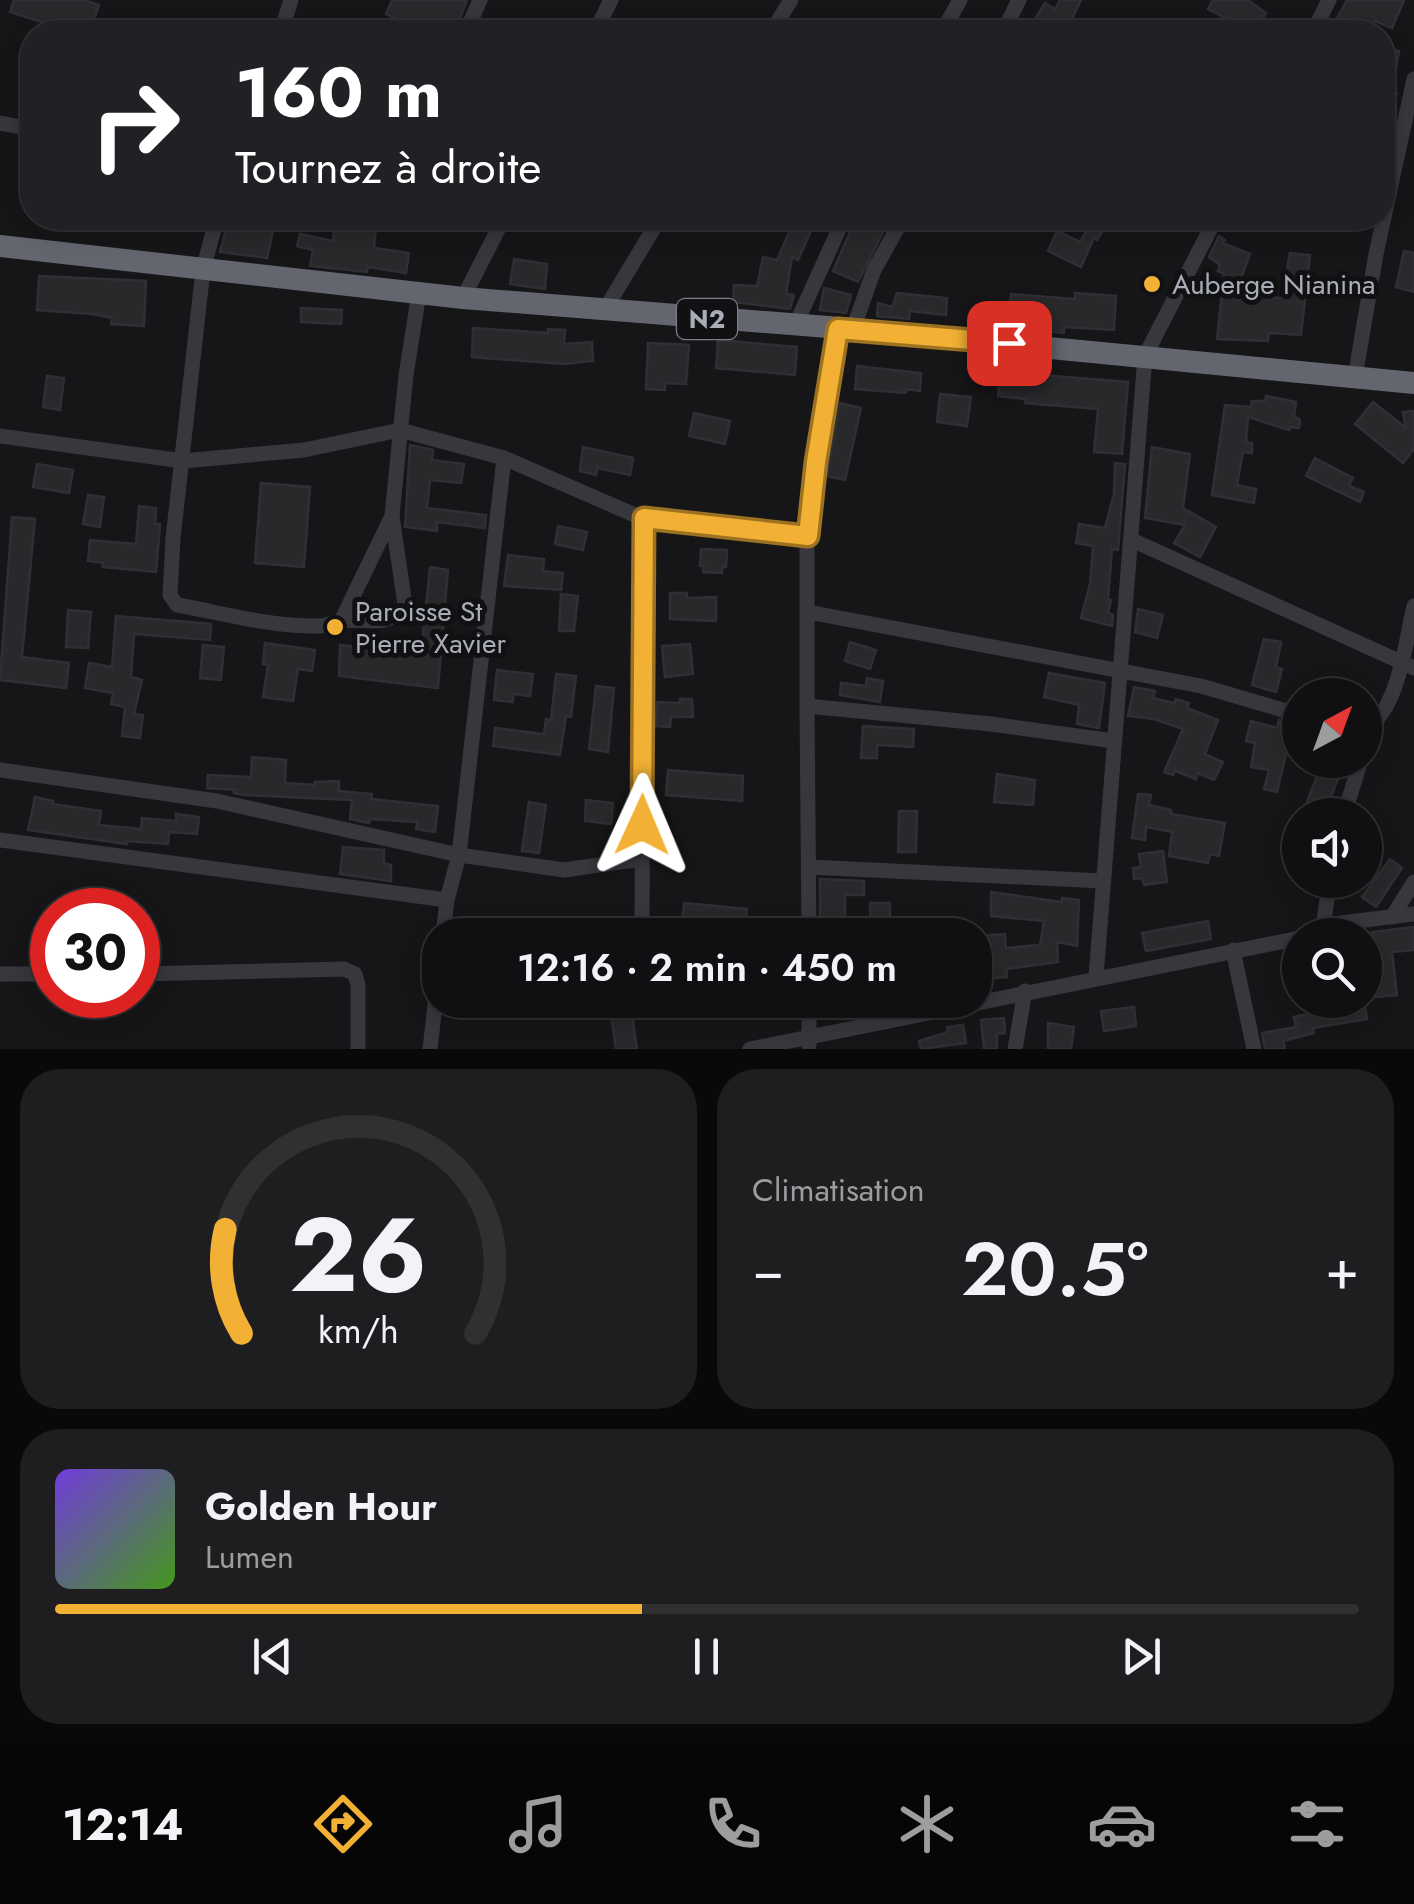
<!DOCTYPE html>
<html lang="fr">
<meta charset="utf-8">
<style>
:root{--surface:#101012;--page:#1e1e20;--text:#f1f3f6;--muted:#9c9d9f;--line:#303032;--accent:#f2b134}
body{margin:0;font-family:Jost,sans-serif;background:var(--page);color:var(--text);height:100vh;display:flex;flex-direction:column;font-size:38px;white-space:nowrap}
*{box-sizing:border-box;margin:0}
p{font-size:32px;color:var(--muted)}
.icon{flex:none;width:55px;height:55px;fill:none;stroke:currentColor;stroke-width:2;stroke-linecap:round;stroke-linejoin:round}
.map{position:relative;height:1049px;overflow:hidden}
.drawer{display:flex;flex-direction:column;gap:20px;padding:20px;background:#09090a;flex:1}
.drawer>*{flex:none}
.hud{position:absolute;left:20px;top:20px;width:1375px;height:210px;border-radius:40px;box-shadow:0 5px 25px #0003,0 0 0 2px var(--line);background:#202124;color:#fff;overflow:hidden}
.needle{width:65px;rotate:41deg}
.controls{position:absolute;left:1282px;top:678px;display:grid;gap:20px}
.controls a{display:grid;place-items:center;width:100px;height:100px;border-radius:50%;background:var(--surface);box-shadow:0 5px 25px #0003,0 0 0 2px var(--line);font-size:50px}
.speed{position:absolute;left:30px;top:888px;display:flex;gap:20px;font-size:50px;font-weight:700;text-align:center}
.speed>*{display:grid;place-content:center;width:130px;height:130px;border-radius:50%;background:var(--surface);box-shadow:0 5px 25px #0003,0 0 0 2px var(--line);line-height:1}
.speed .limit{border:15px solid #d22;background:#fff;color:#111}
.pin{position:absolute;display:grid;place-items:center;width:85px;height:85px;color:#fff;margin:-42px;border-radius:20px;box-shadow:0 5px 15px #0006}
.me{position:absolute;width:110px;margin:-55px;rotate:1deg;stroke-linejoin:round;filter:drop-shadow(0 0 8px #0008)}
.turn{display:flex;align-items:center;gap:35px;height:210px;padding:0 50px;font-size:45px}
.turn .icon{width:130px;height:130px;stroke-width:2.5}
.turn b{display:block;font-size:70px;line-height:85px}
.big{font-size:75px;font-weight:600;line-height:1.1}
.drawer .widget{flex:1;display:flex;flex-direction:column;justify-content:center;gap:15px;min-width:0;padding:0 35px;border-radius:40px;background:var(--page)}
.drawer .dial{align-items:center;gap:0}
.dial svg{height:260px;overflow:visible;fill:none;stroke:var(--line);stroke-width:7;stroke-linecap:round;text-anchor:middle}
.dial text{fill:var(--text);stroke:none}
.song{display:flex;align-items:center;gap:30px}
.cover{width:120px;height:120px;border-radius:15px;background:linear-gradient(135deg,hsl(260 70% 55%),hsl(100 70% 35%))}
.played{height:10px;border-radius:5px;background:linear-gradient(90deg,var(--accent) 45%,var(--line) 45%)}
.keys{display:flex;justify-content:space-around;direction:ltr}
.heat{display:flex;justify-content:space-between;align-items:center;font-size:55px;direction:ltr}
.drawer .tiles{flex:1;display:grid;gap:20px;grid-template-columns:1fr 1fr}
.widget:last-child{grid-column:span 2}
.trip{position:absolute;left:422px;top:918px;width:570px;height:100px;border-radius:40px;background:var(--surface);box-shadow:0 5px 25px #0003,0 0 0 2px var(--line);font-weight:600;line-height:100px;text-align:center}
.tabs{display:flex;height:160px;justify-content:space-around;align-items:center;background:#060607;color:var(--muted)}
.tabs .icon{width:70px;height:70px}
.tabs .current{color:var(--accent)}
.tabs b{font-size:45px;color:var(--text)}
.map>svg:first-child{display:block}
.building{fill:#29292c;stroke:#303034;stroke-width:2.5}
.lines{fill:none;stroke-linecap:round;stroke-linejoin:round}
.minor{stroke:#37383d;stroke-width:15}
.highway{stroke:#63666e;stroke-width:22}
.route-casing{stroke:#9d7322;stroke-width:25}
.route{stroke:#f2b134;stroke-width:18}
.poi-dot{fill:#f2b134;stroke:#111113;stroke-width:4}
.labels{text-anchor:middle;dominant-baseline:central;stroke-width:10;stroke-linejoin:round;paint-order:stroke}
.shield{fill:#111113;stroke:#7b7e86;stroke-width:2.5}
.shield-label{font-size:25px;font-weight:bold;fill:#a8adb8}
.poi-label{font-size:28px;fill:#a8adb8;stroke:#111113;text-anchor:start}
</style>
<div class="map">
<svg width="1414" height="1049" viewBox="0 0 1414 1049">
<rect width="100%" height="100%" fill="#161618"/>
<g class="building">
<path d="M14,0H84L99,5L90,32H73L10,12Z"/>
<path d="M392,0H467L455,32H406L410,25L386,14Z"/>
<path d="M1060,0H1081L1072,19L1085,26L1081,32H1027L1045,3L1055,9Z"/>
<path d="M1213,0H1248L1266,13L1254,32L1229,16L1227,19L1208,9Z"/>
<path d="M1347,0H1404L1392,28L1375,21L1368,32H1353L1335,22Z"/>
<path d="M1382,48L1399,51L1392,91L1397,93L1388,116H1382Z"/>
<path d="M229,218H276L267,258L220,252Z"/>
<path d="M335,218H377L374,248L409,253L406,273L368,267L367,272L310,266L313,250L297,246L300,234L333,241Z"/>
<path d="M856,218H890L858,282L833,271Z"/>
<path d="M1094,218H1103L1099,226L1104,229L1097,240L1094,238L1081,267L1048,251L1057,231L1080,242Z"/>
<path d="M793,223L811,231L798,260L792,257L786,294L794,295L790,309L733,302L734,285L757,286L763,257L777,260Z"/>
<path d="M1219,236L1225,240L1222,243L1250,254L1235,295L1282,298L1290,253L1310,255L1301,335L1269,333L1268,341L1217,339L1224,274L1218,271L1220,265L1209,257Z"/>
<path d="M1404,251L1414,253V292L1396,287Z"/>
<path d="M514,259L547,264L545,289L510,284Z"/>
<path d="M39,276L146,281L144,326L111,324L112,318L93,314L37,310Z"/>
<path d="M824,288L851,295L846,313L820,310Z"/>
<path d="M897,293L947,298L946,315L910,311L909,319L877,316L878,303L892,307Z"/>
<path d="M1075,293L1116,296L1114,330L1064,327V333L1008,328L1011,294L1075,299Z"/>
<path d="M301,308L342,310L341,324L301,322Z"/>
<path d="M473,328L548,333V329L565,330L564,344L592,342L593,361L564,364L472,357Z"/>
<path d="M718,340L797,347L795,375L716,368Z"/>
<path d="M648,343L689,345L686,384L665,383V390L646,389Z"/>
<path d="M857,366L921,373L920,391L906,389V393L855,389Z"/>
<path d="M1028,374L1128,382L1122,454L1094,452L1098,409L1025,403L1026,399L998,396L1000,375L1027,377Z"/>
<path d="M47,376L64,378L60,410L43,407Z"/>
<path d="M940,394L971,397L967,426L937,422Z"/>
<path d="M1266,396L1296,402L1294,416L1300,420L1299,428L1290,427L1289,430L1248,417L1246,442L1252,443V453L1243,452L1237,485L1256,489L1254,503L1212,495L1225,405L1251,407L1252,401H1265Z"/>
<path d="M1373,402L1406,428L1403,412L1414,411V449L1403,463L1355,424Z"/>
<path d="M840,403L861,408L845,480L827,476Z"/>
<path d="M694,413L730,421L725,444L689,436Z"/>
<path d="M410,445L433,450L432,460L464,464L461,483L430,480L427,508L486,515L485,528L437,522V531L405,527Z"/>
<path d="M583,447L633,458L630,475L597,468L596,475L580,471Z"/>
<path d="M1152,447L1190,454L1183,508L1216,527L1200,557L1174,543L1185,525L1145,518Z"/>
<path d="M1315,458L1353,478L1349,486L1364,492L1360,502L1306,476Z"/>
<path d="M1115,463L1125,464L1118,550L1112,549L1108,599L1111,600L1108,613L1113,615L1112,626L1081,618L1090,584L1093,546L1076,543L1079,524L1105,528L1114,494Z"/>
<path d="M37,464L73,470L69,493L33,487Z"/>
<path d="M261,483L310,487L304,567L255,563Z"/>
<path d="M88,495L104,497L100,527L83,524Z"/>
<path d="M139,506L156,508L155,524H160L156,572L103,567V563L88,561L90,540L136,544Z"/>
<path d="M12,517L35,519L22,657L69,663L66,688L0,680Z"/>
<path d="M558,526L587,532L583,550L555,544Z"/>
<path d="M701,549L727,550L726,567H722V573L703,572V566H700Z"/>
<path d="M508,555L544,559L543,571L563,573L561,590L504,586Z"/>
<path d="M430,567L448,570L438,688L339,676L340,645L368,648L370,640L385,643V650L421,654Z"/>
<path d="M670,593H687V598L716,597V621L670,619Z"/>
<path d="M561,594L578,596L574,631H559Z"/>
<path d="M1138,609L1163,615L1157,638L1135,632Z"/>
<path d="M68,610L91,612L88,648L66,647Z"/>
<path d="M116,616L211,624L210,640L134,634L131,677L142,680L134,714L143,715L140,738L122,736L125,707L111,704L113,693L85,688L89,663L112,667Z"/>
<path d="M1264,639L1281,642L1276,667L1282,669L1276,692L1252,685Z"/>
<path d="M850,642L876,650L870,669L845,661Z"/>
<path d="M265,643L315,650L312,671L298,669L293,701L263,697L268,665L263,664Z"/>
<path d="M690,644L693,674L665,677L662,646Z"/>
<path d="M203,645L224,647L221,680L200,678Z"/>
<path d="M497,670L533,674L530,696L513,694V702L494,700Z"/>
<path d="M1049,673L1105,683L1099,728L1077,724L1079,705L1044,697Z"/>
<path d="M556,674L576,676L571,717L566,716L560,755L493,746L495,728L544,734L546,719L551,720Z"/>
<path d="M867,678L883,681L880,702L840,695L841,683L866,686Z"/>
<path d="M596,686L614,688L608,752L589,749Z"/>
<path d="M1134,687L1155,691L1153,698L1174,703L1176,699L1189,703L1187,708L1218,720L1205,754L1223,762L1214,780L1198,773L1196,779L1175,771L1173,775L1164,772L1183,729L1154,719L1128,716Z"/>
<path d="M680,699H692L693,717H671L670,727L656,726L657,702L680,703Z"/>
<path d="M1279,720L1293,725L1277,792L1264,789L1269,770L1251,767L1255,743L1246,741L1251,721L1277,728Z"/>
<path d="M863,726L914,729L913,747L877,745V758H861Z"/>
<path d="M252,757L286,760L285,783L315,785V782L339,781V791L372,794L371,799L438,806L435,832L416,829L417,822L370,819L369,823L350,819L352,800L244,795L234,793L235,790L207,788L208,775L251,777Z"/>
<path d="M1323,760H1345L1324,815H1318L1304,810Z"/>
<path d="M668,770L743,776L742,801L666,795Z"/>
<path d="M997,774L1035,780L1033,805L994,802Z"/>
<path d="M1138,794L1151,795L1149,805L1171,810V814L1225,823L1219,856L1210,854L1208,863L1169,856L1172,832L1146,827L1145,840L1132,838Z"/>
<path d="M35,797L53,801V804L101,811L99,825L141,829L142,818L176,821V814L199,817L197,834L169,832L168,844L127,841V844L28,830Z"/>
<path d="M586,800L613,803L611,824L585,821Z"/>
<path d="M529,802L546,805L539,853L522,851Z"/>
<path d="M899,811H917L916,852H898Z"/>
<path d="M343,847L384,850V863L391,865V881L340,874Z"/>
<path d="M1163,851L1167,882L1144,885L1142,878L1134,879L1133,868L1141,867L1139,854Z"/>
<path d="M1390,859L1402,868L1376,907L1362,897Z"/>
<path d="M820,879L864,881V895H845V925L869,928V935H820Z"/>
<path d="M991,892L1062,902V898L1079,900L1077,946L1057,942L1058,962L1006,969L1007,977L978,979L975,936L1005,934L1006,948L1040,945L1044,921L991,916Z"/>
<path d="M684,903L747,909L745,930L682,924Z"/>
<path d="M870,903H890V922H911L910,935H871Z"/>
<path d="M1208,921L1211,939L1146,951L1142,933Z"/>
<path d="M1414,927V950L1392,952L1397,995L1365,998V960L1375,958L1372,932Z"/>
<path d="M630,1000L637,1049H616L609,1002Z"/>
<path d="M1336,1000H1364L1367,1019L1313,1028L1314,1033L1283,1041L1285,1049H1265L1262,1033L1296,1027L1294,1017L1326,1010L1325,1002Z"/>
<path d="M1134,1007L1136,1026L1104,1031L1101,1011Z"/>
<path d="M1004,1018L1005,1033L997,1034V1049H984L981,1020Z"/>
<path d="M1048,1023L1074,1027L1071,1049H1048Z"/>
<path d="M963,1025L966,1043L921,1049L919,1041L948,1032L947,1027Z"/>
</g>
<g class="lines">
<g class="minor">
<path d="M281,32L291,0"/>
<path d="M466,32L480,0"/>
<path d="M595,32L611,0"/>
<path d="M771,32L791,0"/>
<path d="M942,32L960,0"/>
<path d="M1003,32L1019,0"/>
<path d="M1313,32L1329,0"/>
<path d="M0,123L32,129"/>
<path d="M217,218L203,270L173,538L170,595L177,605C223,613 271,627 318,626C327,626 333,622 341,621C367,617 388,630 405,605L392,516L406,375L419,293"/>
<path d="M463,298L504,218"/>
<path d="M604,311L660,218"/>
<path d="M795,326L844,218"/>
<path d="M853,329L874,270L903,218"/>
<path d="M1355,377L1376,254L1414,79"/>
<path d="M0,436L183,461L304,450L400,430L504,458L644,519L807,537"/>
<path d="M1132,540L1414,668"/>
<path d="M808,612L1201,686L1300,715"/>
<path d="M341,621L392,516"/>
<path d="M807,706V537L815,462L838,329"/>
<path d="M1365,727C1398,715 1406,638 1414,606"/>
<path d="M1365,748L1377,722"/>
<path d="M0,770L217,801L459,855L564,870L641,859"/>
<path d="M1344,815L1361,760"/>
<path d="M0,840L447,900"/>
<path d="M809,867L1103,881"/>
<path d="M1392,917L1414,882"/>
<path d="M642,926L644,519"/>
<path d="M1322,933L1330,880"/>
<path d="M443,935L447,900L459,855L504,458"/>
<path d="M809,935L807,706L991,724L1114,741"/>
<path d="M1314,935L1341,923L1414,914"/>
<path d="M1233,950L1254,1049"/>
<path d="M0,974H52"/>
<path d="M138,974L344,969L355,974L358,985V1049"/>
<path d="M1096,977L1145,356L1216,218"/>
<path d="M809,1045V1000"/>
<path d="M430,1049L440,961"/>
<path d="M750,1049L1300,938"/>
<path d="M1015,1049L1025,991"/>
</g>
<path class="highway" d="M0,246L463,298L853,329L1414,383"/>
</g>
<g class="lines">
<defs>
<path id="route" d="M642,825L644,518L808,536L816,462L838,329L1009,343"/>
</defs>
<use href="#route" class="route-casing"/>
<use href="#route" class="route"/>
</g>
<g class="poi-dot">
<circle cx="1152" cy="284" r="10"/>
<circle cx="335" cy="627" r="10"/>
</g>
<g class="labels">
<rect class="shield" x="677" y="299" width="60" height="40" rx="8"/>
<g class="shield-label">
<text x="707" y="319">N2</text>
</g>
<g class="poi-label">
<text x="1172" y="284">Auberge Nianina</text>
<text x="355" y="611">Paroisse St<tspan x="355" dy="32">Pierre Xavier</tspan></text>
</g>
</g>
</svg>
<div class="controls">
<a><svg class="needle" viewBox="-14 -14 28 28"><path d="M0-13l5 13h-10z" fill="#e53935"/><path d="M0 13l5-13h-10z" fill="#9c9d9f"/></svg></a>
<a><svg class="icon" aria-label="sound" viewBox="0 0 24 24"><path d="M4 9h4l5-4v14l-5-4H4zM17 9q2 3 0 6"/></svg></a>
<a><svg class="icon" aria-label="search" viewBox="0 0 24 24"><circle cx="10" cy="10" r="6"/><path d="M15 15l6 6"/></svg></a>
</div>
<div class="speed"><div class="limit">30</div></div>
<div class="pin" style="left:1009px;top:343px;background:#d93025"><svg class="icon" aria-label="arrive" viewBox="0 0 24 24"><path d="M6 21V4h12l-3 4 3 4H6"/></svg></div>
<svg class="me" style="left:642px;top:825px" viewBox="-20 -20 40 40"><path d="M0-17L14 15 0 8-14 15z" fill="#f2b134" stroke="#fff" stroke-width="4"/></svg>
<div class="trip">12:16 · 2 min · 450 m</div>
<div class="hud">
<div class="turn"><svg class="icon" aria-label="right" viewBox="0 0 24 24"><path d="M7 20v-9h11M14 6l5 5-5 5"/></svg><div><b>160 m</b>Tournez à droite</div></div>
</div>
</div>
<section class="drawer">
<div class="tiles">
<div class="widget dial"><svg viewBox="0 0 100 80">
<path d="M14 69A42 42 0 1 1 86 69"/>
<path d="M14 69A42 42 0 0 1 9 37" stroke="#f2b134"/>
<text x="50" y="56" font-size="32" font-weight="700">26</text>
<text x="50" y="72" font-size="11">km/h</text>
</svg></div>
<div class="widget"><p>Climatisation</p>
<div class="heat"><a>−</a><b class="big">20.5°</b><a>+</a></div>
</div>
<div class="widget">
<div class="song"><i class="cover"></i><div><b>Golden Hour</b><p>Lumen</p></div></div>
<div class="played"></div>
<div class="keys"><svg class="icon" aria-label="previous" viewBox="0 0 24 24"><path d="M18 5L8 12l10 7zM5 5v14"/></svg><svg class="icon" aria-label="pause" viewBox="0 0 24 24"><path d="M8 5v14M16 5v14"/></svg><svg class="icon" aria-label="next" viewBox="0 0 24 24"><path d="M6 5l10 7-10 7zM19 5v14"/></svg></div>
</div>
</div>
</section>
<nav class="tabs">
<b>12:14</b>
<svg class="icon current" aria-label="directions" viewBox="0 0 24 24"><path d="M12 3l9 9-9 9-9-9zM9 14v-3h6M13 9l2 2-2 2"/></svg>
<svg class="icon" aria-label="music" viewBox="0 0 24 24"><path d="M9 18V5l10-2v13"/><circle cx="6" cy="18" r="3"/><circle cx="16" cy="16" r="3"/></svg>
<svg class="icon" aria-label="phone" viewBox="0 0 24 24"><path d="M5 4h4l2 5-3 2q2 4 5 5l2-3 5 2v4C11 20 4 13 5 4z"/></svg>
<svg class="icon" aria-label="climate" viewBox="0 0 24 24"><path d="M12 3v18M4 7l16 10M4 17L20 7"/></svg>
<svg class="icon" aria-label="car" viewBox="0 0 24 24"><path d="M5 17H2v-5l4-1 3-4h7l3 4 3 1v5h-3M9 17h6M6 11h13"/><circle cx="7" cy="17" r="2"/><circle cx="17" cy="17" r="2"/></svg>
<svg class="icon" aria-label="filters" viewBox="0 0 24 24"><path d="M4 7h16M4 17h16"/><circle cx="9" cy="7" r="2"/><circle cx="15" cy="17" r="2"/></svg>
</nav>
